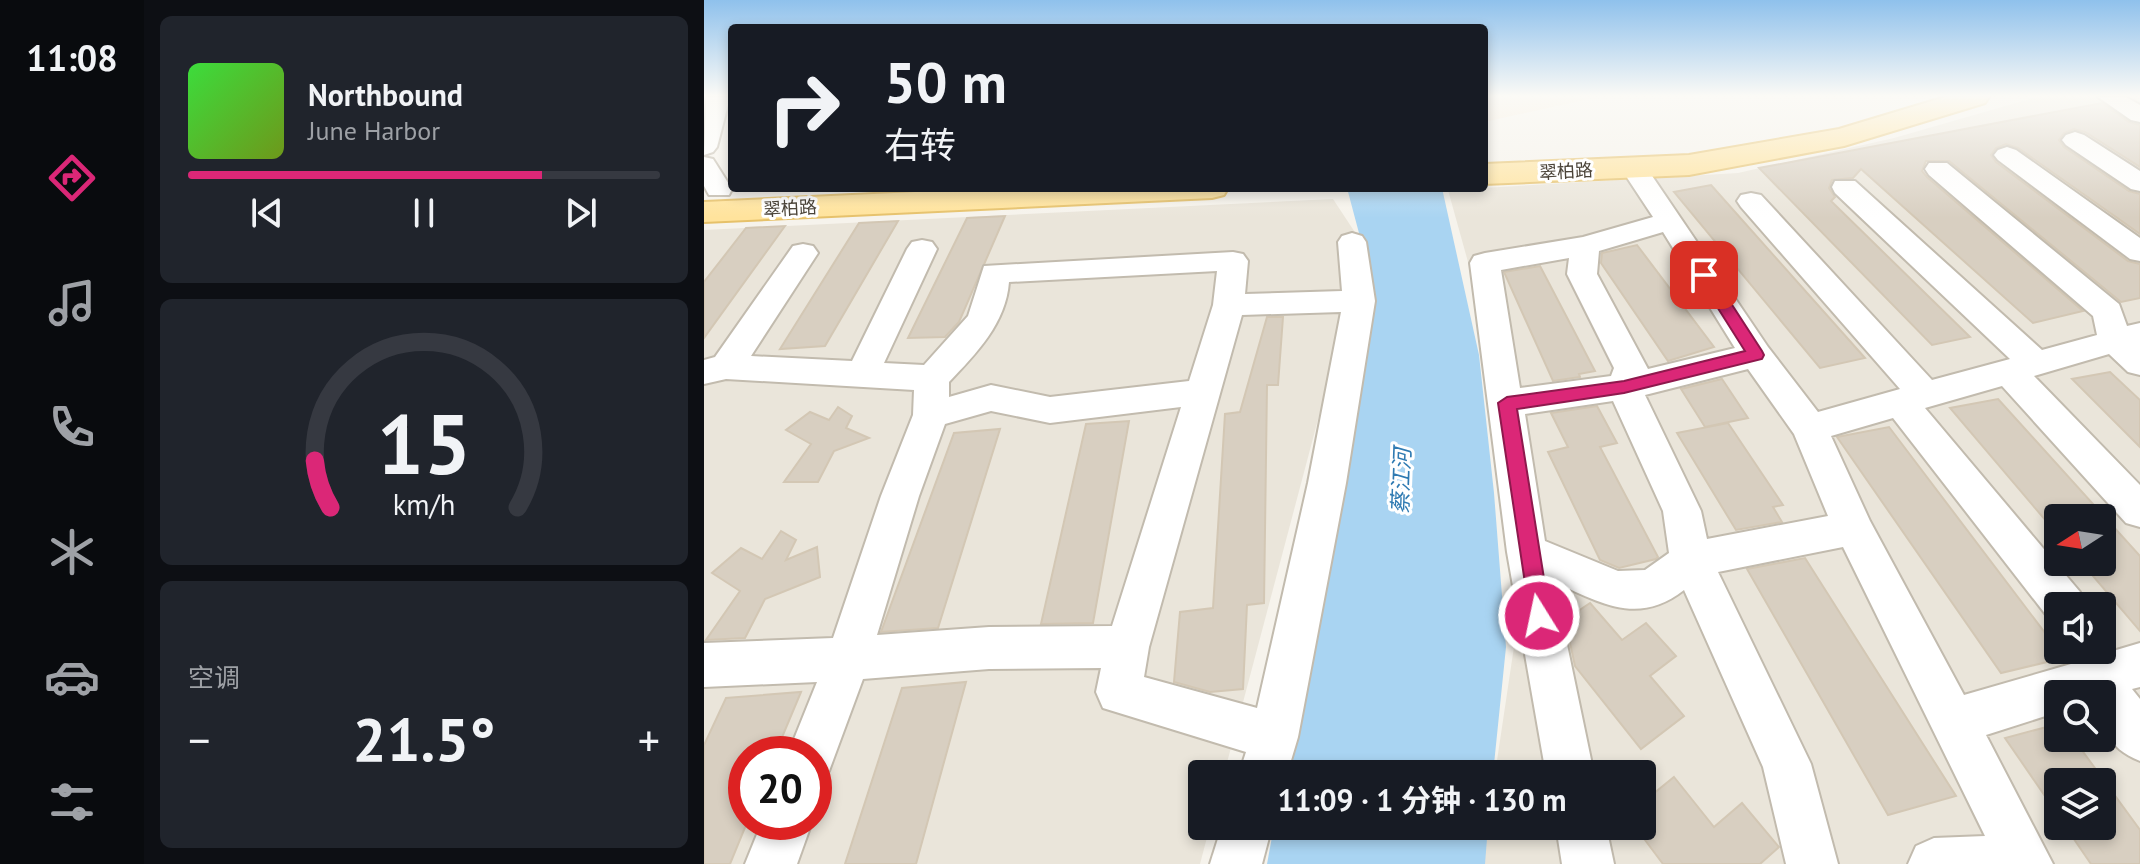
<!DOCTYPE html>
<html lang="zh">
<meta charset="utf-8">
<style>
:root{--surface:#171b24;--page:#20242c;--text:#f1f3f6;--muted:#9ea1a6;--line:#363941;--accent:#db2777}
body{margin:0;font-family:"PT Sans","Noto Sans SC",sans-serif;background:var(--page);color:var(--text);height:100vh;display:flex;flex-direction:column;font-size:30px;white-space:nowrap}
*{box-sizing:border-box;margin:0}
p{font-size:26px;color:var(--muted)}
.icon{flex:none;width:44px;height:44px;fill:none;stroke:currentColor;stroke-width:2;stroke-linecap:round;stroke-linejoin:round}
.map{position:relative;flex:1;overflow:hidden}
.details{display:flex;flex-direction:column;gap:16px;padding:16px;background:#0d0f14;width:560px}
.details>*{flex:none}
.hud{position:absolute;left:24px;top:24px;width:760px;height:168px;border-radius:8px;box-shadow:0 4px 12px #0003;background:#171b24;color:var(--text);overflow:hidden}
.needle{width:52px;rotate:258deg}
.fabs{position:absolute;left:1340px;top:504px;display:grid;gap:16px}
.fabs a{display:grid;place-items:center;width:72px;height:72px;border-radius:8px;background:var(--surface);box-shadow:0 4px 12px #0003;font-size:40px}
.speed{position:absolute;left:24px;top:736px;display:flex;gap:16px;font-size:40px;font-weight:700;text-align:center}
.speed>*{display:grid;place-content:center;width:104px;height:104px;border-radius:50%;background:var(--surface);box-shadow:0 4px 12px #0003;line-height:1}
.speed .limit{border:12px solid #d22;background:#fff;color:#111}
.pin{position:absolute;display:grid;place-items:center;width:68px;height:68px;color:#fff;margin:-34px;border-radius:16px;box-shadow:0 4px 12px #0006}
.me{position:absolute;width:88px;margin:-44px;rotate:350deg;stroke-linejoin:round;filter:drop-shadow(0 0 6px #0008)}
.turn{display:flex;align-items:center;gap:28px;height:168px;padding:0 24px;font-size:36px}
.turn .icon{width:104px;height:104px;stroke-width:2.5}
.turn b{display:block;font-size:56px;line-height:68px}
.big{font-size:60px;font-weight:700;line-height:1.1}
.details .widget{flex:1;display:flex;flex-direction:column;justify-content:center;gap:12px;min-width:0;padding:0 28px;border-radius:12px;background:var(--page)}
.details .dial{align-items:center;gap:0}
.dial svg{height:208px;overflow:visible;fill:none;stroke:var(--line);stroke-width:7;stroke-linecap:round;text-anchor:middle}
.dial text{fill:var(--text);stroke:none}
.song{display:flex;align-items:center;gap:24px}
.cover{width:96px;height:96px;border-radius:12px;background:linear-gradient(135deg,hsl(120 70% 55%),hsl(80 70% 35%))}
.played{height:8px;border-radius:4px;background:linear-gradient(90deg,var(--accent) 75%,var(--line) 75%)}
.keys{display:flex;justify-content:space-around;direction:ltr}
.heat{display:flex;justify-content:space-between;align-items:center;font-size:44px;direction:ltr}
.trip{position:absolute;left:484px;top:760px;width:468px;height:80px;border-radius:8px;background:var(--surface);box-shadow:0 4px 12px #0003;font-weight:700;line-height:80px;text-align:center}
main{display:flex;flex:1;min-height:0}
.dock{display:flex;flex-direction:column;width:144px;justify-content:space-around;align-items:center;background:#090b0e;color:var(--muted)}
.dock .icon{width:56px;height:56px}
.dock .active{color:var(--accent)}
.dock b{font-size:36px;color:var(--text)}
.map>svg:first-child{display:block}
.residential{fill:#eae5da;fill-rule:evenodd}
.commercial{fill:#f7ead8}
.water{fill:#a9d4f2}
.building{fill:#d8cfc1;stroke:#d3c7b4;stroke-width:2}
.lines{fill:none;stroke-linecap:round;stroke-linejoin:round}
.minor-casing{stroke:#c2bbae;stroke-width:4}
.major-casing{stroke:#e6c16a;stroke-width:4}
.minor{fill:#fff;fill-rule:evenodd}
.major{fill:#ffe39c;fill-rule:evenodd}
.route{fill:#db2777;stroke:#8e194d;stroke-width:2}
.labels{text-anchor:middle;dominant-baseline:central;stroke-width:6;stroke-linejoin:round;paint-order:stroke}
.far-street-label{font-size:18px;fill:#4b4439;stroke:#fff}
.water-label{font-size:22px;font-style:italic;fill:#2e7ab2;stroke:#fff}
</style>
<main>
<nav class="dock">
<b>11:08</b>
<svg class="icon active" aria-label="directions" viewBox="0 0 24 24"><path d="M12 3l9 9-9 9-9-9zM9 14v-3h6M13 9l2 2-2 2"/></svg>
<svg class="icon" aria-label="music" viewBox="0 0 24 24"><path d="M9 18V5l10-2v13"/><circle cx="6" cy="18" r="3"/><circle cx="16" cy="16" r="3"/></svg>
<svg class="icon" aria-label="phone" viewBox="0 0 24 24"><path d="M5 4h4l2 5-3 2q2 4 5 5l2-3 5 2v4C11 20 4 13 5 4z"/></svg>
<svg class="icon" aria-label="climate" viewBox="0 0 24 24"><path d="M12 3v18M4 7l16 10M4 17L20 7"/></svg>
<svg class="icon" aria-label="car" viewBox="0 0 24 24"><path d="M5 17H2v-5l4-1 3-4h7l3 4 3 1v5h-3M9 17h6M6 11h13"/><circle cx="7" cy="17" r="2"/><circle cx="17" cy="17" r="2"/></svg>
<svg class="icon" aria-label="filters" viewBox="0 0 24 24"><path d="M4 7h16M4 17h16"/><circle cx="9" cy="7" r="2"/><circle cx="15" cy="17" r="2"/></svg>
</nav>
<section class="details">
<div class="widget">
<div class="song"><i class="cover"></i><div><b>Northbound</b><p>June Harbor</p></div></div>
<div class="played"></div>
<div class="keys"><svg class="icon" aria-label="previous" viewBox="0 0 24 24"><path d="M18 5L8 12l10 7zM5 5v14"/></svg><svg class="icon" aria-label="pause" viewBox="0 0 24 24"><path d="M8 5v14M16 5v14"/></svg><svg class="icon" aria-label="next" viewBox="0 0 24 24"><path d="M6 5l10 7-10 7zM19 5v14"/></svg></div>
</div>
<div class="widget dial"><svg viewBox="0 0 100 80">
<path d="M14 69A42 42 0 1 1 86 69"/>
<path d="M14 69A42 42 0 0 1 8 51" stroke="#db2777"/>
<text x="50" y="56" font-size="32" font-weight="700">15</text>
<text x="50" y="72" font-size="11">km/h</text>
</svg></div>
<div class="widget"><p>空调</p>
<div class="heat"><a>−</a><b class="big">21.5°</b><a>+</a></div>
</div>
</section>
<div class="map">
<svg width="1436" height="864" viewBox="0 0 1436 864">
<rect width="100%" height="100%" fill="#f6f3ec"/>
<g class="residential">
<path d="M1333,97H1429L1436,101V864H777L782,826H938V774H791L814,620L774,298L744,190L1034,173L1190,138ZM1354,518H1398V562H1354ZM1354,606H1398V650H1354ZM1354,694H1398V738H1354ZM1354,782H1398V826H1354Z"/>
<path d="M629,199L660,246L520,774H498V826H506L496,864H0V230ZM42,754H110V822H42Z"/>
</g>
<path class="commercial" d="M780,97H894L780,122Z"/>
<g class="water">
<path d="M643,188H738L775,355L790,493L802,647L789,774H580L672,297Z"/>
<path d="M570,826H784L781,864H563Z"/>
</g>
<g class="building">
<path d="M1398,103L1425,122L1436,125V167L1381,132L1370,129L1360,133L1355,140L1360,147L1425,191L1436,194V234L1314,148L1302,144L1292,148L1287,155L1292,162L1424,261L1436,264V298L1417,302L1245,161H1222L1218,171L1223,177L1379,311L1329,323L1157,169L1149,178L1128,180L1125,188L1131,197L1127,201L1266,337L1228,345L1055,168Z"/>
<path d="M1007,185L1161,358L1116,368L970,192Z"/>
<path d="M301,216L255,322L241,337L204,338L263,218Z"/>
<path d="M194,221L121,346L76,349L155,223Z"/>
<path d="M81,226L0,338V282L42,228Z"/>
<path d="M933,245L1010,347L964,361L897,263L898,253Z"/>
<path d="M836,266L891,371L875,374L876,377L849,381L800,272Z"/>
<path d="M563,317H579L574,385H563L560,603L543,605L539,689L506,692L470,682L476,612L509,608L521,414L536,412Z"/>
<path d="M1406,372L1436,400V447L1368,379Z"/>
<path d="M1018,379L1044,418L1001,427L977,389Z"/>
<path d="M1294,399L1436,556V631L1377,562H1398V518H1354V535L1246,408Z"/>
<path d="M893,406L913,443L896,447L954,557L952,559L915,568L896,560L844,452L864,447L847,413Z"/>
<path d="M134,407L148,416L142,428L165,438L130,451L114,482H80L107,444L82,430L106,412L125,420Z"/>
<path d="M425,421L389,623L337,624L382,424Z"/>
<path d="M1024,423L1079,505L1069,507L1078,522L1032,530L973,433Z"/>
<path d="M1185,427L1360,658L1297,673L1133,437Z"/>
<path d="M296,429L234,628L177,632L250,433Z"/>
<path d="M77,531L92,540L82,560L113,547L116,577L61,599L41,638L2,640L36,591L8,573L37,548L58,559Z"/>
<path d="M1101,558L1252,796L1184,815L1043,569Z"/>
<path d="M886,603L918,640L942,623L972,656L946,676L980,716L937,749L871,666L861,620Z"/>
<path d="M262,682L212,864H141L198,688Z"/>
<path d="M97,692L71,754H42V825L26,864H0V745L22,698Z"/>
<path d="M1354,724V738H1369L1436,830V864H1387L1361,826H1398V782H1354V815L1301,738Z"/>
<path d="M970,777L1010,827L1038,803L1075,847L1056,864H959L938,836V803Z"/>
</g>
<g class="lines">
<defs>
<g id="minor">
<path d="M2,97H26L13,147L9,152L0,155Z"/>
<path d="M1394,97H1422L1436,105V122L1427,120Z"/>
<path d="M1371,132L1380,135L1436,171V191L1427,189L1362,145L1358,140L1362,135Z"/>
<path d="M1303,147L1312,150L1436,238V261L1426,259L1294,160L1290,155L1294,150Z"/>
<path d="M0,157L9,159L28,189L25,195H5L0,186Z"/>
<path d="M929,159L938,161L1064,347L1114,412L1196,389L1037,207L1033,201L1037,195L1047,193L1057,195L1228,380L1306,359L1131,193L1128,187L1131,181H1151L1338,350L1393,335L1389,316L1225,175L1221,169L1225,163H1243L1415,304L1423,326L1436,323V375L1424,372L1405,354L1330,376L1436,485V527L1422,523L1298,386L1221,408L1376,592L1382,606H1354V623L1346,620L1189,418L1127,436L1166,521L1260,695L1367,664L1365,650H1398V633L1403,635L1409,651L1436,643V687L1428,689L1436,699V761C1402,747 1398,728 1398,694H1354V712L1282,735L1349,864H1204L1212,846L1230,838L1281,836L1139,547L1014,572L1107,764L1134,864H1082L1059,767L980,590C934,626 897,603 850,582L890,774H842L803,552L766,263L770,256L781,253L879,237L949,217L916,167L920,161ZM959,232L1031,348L944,369L893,274L895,251ZM865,258L863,274L910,368L907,376L816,388L797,270ZM1044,369L1090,434L1124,516L1003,539L997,511L941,395ZM909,401L959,511L965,553L941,570L914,571L841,541L821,414Z"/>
<path d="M648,233L658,236L662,242L671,301L642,483L594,737L583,774H535L542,752L399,708L392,692L397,668L285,669L159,679L125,771L110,777V754H84L113,682L0,687V643L129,638L177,496L209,415L210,390L22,379L0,384V360L11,357L89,246L99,244L109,246L114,253L47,356L148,361L203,249L208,242L218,240L228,242L233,249L180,363L220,365L264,316L280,266L529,252L539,254L544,261L541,294L638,291L634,242L638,236ZM513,271L509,305L485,381L346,397L287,385L245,397V382C272,354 302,323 305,282ZM637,312L604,483L553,708L440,677L445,647L538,315ZM477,407L408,626L285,627L173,635L215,496L241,424L287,411L346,423Z"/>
<path d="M58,822H108L93,864H41Z"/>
<path d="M518,826H568L558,864H506Z"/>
<path d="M852,826H902L910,864H858Z"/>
</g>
<g id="major">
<path d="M1241,97H1285L1281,103L1140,146L985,175L780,184V164L985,155L1135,129Z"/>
<path d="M296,188H524L520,195L508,198L0,222V202Z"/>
</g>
</defs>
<use href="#minor" class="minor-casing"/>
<use href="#major" class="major-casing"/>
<use href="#minor" class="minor"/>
<use href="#major" class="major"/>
</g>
<linearGradient id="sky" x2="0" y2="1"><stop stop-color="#8fc1ec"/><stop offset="0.44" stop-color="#fbfaf6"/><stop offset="1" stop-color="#fbfaf6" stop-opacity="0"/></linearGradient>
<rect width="1436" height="218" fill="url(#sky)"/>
<path class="route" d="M1000,270L1006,271L1058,351L1060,355L1058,359L920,393L813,409L846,616L843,623L835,626L827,623L794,403L803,397L920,381L1041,351L993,275Z"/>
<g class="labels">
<g class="far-street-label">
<text transform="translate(862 171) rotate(-3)">翠柏路</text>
<text transform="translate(86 208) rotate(-3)">翠柏路</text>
</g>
<g class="water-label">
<text transform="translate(697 481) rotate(-88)">蔡江河</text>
</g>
</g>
</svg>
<div class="fabs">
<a><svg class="needle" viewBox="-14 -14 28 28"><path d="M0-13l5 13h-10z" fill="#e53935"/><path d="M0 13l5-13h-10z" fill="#9ea1a6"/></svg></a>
<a><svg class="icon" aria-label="sound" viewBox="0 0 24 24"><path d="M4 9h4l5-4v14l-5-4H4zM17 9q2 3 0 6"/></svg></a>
<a><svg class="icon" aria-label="search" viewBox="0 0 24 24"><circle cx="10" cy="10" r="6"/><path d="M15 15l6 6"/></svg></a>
<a><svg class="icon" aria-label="layers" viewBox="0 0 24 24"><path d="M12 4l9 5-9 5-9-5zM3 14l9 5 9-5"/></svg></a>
</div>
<div class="speed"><div class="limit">20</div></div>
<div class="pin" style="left:1000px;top:275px;background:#d93025"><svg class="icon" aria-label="arrive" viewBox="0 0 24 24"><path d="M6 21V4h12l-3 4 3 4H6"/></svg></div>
<svg class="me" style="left:835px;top:616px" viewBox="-20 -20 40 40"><circle r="17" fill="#db2777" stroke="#fff" stroke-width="3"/><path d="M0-11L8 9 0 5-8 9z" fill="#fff"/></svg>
<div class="trip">11:09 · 1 分钟 · 130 m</div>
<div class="hud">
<div class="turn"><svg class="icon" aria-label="right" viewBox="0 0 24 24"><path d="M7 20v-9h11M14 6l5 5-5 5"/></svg><div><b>50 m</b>右转</div></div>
</div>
</div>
</main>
